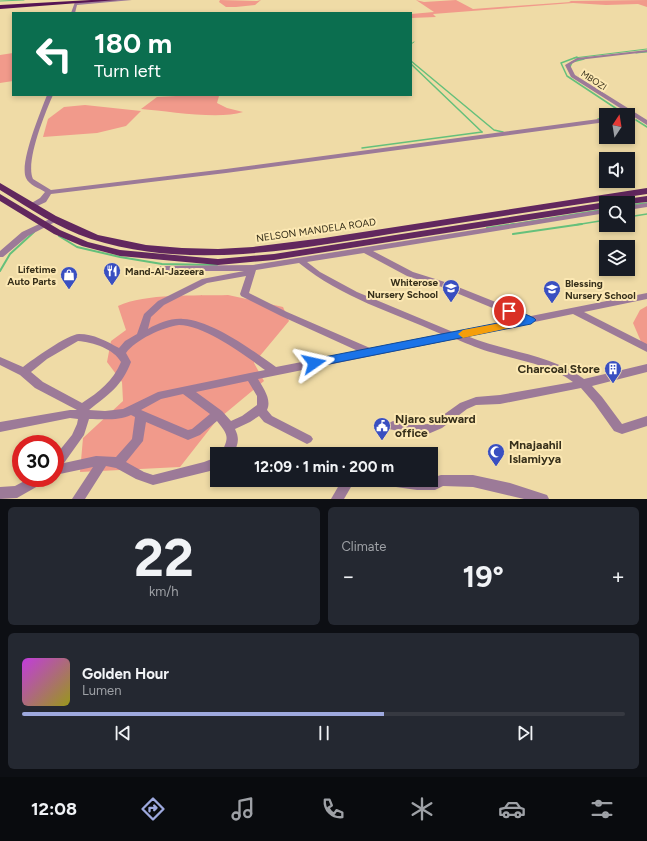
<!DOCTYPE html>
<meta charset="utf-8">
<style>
:root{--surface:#171b24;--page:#242831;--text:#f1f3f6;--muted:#9ea1a6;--line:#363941;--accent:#9ea9de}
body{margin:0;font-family:Figtree,sans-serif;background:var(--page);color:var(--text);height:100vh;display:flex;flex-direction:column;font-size:15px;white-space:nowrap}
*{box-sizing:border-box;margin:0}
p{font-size:13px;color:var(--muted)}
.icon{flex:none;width:22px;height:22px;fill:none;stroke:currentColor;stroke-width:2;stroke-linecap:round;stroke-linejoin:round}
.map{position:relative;height:499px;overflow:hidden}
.details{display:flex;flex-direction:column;gap:8px;padding:8px;background:#0d0f14;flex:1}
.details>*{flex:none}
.hud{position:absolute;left:12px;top:12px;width:400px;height:84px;border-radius:0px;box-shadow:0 2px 6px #0003;background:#0b6e4f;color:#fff;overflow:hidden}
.needle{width:26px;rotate:12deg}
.fabs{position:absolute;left:599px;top:108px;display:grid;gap:8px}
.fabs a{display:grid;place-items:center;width:36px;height:36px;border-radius:0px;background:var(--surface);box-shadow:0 2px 6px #0003;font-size:20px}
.speed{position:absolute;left:12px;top:435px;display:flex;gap:8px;font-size:20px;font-weight:700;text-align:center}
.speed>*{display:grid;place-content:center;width:52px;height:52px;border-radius:50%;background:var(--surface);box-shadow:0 2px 6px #0003;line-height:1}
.speed .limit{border:6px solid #d22;background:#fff;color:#111}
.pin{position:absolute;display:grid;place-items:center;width:34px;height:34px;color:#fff;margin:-17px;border:2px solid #fff;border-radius:50%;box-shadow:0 1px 4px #0007}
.me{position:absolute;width:44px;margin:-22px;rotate:79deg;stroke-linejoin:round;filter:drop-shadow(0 0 3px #0008)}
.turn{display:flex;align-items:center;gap:14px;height:84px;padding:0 16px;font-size:18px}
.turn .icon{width:52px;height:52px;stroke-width:2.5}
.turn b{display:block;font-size:28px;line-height:34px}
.big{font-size:30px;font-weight:700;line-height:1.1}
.details .tile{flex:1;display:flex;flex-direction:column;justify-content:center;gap:6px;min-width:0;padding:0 14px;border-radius:6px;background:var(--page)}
.details .dial{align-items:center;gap:0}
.dial b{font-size:52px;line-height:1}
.song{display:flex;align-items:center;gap:12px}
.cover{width:48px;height:48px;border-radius:6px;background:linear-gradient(135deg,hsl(290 70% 55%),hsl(60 70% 35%))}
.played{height:4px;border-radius:2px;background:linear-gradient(90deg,var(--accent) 60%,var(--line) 60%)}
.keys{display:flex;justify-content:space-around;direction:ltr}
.heat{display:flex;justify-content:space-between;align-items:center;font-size:22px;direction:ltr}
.details .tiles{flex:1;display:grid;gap:8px;grid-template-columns:1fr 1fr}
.tile:last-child{grid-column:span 2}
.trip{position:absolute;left:210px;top:447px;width:228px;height:40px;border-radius:0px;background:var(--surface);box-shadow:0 2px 6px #0003;font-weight:700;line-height:40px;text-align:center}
.tab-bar{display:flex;height:64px;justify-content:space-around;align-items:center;background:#090b0e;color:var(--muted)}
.tab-bar .icon{width:28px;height:28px}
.tab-bar .on{color:var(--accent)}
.tab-bar b{font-size:18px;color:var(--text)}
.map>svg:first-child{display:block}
.green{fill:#f19a8b}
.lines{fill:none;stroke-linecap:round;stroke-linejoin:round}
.stream-far2{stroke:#65c07b;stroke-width:1}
.stream-far1{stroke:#65c07b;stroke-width:1.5}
.stream{stroke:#65c07b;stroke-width:2}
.minor{fill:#9c7a98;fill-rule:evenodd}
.tertiary{fill:#9c7a98;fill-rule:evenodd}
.primary{fill:#61275e;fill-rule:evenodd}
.trunk{fill:#561453;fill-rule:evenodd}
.route{fill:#1a73e8;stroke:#114b97}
.slow{fill:#f59e0b}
.labels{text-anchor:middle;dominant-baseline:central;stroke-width:4;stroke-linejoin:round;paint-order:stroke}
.far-street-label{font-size:9px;fill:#362f1a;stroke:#fce8b3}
.street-label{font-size:10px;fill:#362f1a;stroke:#fce8b3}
.poi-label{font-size:10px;font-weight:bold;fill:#362f1a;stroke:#fce8b3;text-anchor:end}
.near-poi-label{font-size:12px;font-weight:bold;fill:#362f1a;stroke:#fce8b3;text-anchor:start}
</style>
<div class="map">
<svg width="647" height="499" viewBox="0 0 647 499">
<rect width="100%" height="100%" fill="#efdba6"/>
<g class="green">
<path d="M220,0L257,1L261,0L255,5L236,7H226L219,2Z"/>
<path d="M416,0L424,2L456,0L473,9L571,2L569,1L647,0V7L638,4L606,5L573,3L433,14L436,17L411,18V14L434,12Z"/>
<path d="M13,53V81L0,83V55Z"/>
<path d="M195,95L219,96L217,103L227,108L243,112C218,120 168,111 141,109L157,97Z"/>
<path d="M85,105L141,111L126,126L97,133L43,137L48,119L64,107Z"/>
<path d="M228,295L283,307L289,321L254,363L264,381L216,421L180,467L80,472L83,438L123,401L122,382L107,362L111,341L126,330L118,306C146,293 195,296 228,295Z"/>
<path d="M647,306V349L642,344L633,323L640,310Z"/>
</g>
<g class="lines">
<g class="stream-far2">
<path d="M0,1L24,0"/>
<path d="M411,44L414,42"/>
<path d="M636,53L647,52"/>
<path d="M574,58L647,49"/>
</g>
<g class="stream-far1">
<path d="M577,57L561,63L567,76L626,115"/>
<path d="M411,61L494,130L503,132"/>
<path d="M411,64L482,132"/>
<path d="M570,67L572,62L584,59"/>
<path d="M598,119L606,118"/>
<path d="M636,120L647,127"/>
<path d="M362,148L482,132"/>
<path d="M628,205L647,203"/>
<path d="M628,217L647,214"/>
<path d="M508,225L606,209"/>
<path d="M575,225L606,220"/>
</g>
<g class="stream">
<path d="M487,228L514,224"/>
<path d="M513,234L582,224"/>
<path d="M59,236L77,247L120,257L162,264L217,265"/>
<path d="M0,271L10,254L34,232"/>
</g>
<g class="minor">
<path d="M115,0H132L77,5L75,13H71L75,2Z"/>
<path d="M647,50V52L578,60L570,65L575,75L647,120V125L571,77L565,65L577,58Z"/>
<path d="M47,95H53C45,113 25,162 33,179L51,190L226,169L606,118V122L226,173L51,194L46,202L33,208L29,206L30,204L40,198L45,192C39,188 29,185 26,178C19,163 41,111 47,95Z"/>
<path d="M647,203V207L628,210V206Z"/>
<path d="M606,209V213L373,251L413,272L448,283L531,316L647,293V299L584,312L647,344V352L573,314L467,336C505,352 551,354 584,379L647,364V372L592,386L602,397L622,424L647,416V426L622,434L614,431L594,403L581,388L500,404L476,405L467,409L442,428L428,434H412L389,429L387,426L389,423L393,421L418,425L428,424L439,418L460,403L476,397L500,395L573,382C550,365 521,361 494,353C481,350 468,344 456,339L258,379C263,388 272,399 267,410L272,416L311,436L313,439L311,442L307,444L264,422L259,416L250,422L235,429C240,439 238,445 233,454H221C229,437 229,436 217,421L200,435L188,440L146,422L143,441L126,462L144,472L153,475L204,462L217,457V468L210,471L153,485L136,479L116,468L106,466L85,499H72L93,467L55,475V456L72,435L77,424L78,419L70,418L0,432V422L70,410H77L35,388L20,375L0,365V357L23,367C32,360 68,334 79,334C94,334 106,341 119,348L125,341L137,334L144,314L158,301L202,279L244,271H161L158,270L157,268L158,266L253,265ZM364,253L407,276L442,287L519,319L453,332L357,292L320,272L307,262ZM299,263C342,298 392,312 441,334L370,348L287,312L249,293L256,270ZM246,276L240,294L241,296L281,316L358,351L276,367C254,351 211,320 183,319C171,318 159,323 148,329L151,317L164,305L207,283ZM179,325C204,325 245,355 265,370L158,392L123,409L105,411L89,410C108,395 122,386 131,362L126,353C135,340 163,327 179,325ZM78,341C93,342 114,349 121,362C113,381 99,392 82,403L43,382L31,372L47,359ZM248,381L257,396V405L242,416L231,421L222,411L196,392ZM183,394L210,414L192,429L188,430L141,410L161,399ZM131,415L135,417L132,439L116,457L96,456L64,463L84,435L89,419C102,419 118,421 131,415Z"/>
<path d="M441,475H473L510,483L547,495L549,499H524L473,487L443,486L435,490H417L382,485L378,484L376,480H431V478Z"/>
<path d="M30,478H47L45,482L17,498L0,499V487L15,486Z"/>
<path d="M342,480H355L344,499H331Z"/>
</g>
<path class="tertiary" d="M52,218H58L59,220L28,236L3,257H0V251L22,232Z"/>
<g class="primary">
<path d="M0,183L56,216L98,235L146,245L182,248L218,249L253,247L324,238L647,188V194C568,206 488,218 409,231C306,247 194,272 91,239C58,228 29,208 0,190Z"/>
<path d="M0,194L60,230L88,242L120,250L218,259L274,254L606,202L609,203H606V208L274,260L218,265L120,256L82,246L54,234L0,201Z"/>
<path d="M647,196V202L628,204V203H615L619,200Z"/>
</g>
<path class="trunk" d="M91,0H118L0,9V5Z"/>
</g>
<path class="route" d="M509,307L534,318L536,320L531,324L314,367L310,366L309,363L310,360L314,359L518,319L505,313L504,311L505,308Z"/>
<path class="slow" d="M511,321L516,324L514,327L463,338L458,334L463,330Z"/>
<defs>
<symbol id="restaurant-pin" viewBox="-11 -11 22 30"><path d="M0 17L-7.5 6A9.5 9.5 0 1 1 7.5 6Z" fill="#394fc1" stroke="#fce8b3"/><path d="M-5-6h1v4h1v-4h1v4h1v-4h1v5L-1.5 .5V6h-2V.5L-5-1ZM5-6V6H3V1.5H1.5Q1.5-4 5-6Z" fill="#fff"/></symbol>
<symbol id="shop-pin" viewBox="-11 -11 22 30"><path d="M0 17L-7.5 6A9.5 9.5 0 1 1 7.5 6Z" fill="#394fc1" stroke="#fce8b3"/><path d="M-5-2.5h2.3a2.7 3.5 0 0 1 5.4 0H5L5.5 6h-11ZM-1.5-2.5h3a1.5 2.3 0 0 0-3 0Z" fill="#fff"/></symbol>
<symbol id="school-pin" viewBox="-11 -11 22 30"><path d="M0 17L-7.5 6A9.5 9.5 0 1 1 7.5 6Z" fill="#394fc1" stroke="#fce8b3"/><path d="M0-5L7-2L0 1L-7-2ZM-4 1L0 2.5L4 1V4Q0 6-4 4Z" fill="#fff"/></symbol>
<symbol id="building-pin" viewBox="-11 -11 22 30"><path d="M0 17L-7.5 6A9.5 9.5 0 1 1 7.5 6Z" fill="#394fc1" stroke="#fce8b3"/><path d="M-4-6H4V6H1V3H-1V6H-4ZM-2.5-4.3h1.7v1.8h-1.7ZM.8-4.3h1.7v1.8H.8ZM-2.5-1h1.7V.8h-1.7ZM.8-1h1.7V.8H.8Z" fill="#fff"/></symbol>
<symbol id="civic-pin" viewBox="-11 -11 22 30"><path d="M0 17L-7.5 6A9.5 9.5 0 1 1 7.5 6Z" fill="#394fc1" stroke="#fce8b3"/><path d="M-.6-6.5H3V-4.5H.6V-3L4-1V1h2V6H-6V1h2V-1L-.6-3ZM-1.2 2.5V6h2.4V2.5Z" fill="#fff"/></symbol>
<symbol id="mosque-pin" viewBox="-11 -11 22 30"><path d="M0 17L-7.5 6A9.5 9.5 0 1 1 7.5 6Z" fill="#394fc1" stroke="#fce8b3"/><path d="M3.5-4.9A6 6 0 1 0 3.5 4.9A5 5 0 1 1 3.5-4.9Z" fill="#fff"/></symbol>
</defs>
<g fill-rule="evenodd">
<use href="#restaurant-pin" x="102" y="261" width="20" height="27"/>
<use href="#shop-pin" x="59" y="265" width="20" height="27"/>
<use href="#school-pin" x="441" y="278" width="20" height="27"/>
<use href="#school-pin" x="542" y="279" width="20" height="27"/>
<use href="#building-pin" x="603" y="359" width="20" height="27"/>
<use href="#civic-pin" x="372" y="416" width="20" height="27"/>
<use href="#mosque-pin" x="486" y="442" width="20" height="27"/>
</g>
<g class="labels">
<g class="far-street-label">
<text transform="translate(594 80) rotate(33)">MBOZI</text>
</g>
<g class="street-label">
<text transform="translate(316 230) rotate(-8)">NELSON MANDELA ROAD</text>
</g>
<g class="poi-label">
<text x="56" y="269">Lifetime<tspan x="56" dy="12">Auto Parts</tspan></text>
<text x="125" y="271" text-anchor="start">Mand-Al-Jazeera</text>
<text x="438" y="282">Whiterose<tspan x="438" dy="12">Nursery School</tspan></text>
<text x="565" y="283" text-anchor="start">Blessing<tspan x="565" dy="12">Nursery School</tspan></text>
</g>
<g class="near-poi-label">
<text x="600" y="369" text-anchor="end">Charcoal Store</text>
<text x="395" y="419">Njaro subward<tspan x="395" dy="14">office</tspan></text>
<text x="509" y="445">Mnajaahil<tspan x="509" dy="14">Islamiyya</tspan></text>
</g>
</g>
</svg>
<div class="fabs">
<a><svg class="needle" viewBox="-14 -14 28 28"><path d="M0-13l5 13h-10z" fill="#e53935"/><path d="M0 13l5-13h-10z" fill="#9ea1a6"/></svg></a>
<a><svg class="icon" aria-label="sound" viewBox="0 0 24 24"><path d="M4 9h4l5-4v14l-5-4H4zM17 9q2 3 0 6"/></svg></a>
<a><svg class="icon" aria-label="search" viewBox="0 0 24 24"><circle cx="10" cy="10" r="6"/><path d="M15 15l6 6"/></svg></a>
<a><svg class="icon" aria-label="layers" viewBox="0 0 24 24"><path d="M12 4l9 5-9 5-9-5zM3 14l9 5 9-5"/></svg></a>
</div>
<div class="speed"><div class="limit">30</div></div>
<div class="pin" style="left:509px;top:311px;background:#d93025"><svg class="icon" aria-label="arrive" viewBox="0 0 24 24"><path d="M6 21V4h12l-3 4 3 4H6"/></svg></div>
<svg class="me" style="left:314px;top:363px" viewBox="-20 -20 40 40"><path d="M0-17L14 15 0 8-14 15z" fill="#1a73e8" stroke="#fff" stroke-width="4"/></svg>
<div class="trip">12:09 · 1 min · 200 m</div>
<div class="hud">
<div class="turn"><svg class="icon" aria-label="left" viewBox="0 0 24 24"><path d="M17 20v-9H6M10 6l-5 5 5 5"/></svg><div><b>180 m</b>Turn left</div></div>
</div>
</div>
<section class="details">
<div class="tiles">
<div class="tile dial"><b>22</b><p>km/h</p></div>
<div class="tile"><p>Climate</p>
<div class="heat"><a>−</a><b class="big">19°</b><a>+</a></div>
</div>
<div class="tile">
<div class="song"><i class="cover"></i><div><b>Golden Hour</b><p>Lumen</p></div></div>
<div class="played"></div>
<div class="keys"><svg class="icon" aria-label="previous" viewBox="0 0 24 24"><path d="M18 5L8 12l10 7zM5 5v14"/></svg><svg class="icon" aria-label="pause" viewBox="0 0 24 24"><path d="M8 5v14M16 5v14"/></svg><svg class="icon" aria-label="next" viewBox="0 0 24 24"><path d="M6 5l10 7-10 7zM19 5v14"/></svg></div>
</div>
</div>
</section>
<nav class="tab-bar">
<b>12:08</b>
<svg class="icon on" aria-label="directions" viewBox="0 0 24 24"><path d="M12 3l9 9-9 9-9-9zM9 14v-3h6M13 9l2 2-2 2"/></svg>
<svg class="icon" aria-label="music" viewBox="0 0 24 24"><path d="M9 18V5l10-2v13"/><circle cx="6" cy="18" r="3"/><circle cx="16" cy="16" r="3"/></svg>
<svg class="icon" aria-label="phone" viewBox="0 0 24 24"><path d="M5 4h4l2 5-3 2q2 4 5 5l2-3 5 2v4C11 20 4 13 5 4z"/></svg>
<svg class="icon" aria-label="climate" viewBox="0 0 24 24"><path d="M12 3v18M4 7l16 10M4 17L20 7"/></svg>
<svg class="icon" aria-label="car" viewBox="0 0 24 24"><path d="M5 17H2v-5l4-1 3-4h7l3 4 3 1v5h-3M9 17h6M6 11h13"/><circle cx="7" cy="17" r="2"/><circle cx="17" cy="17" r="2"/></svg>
<svg class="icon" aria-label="filters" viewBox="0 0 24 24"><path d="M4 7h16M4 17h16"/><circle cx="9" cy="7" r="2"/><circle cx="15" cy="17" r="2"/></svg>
</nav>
